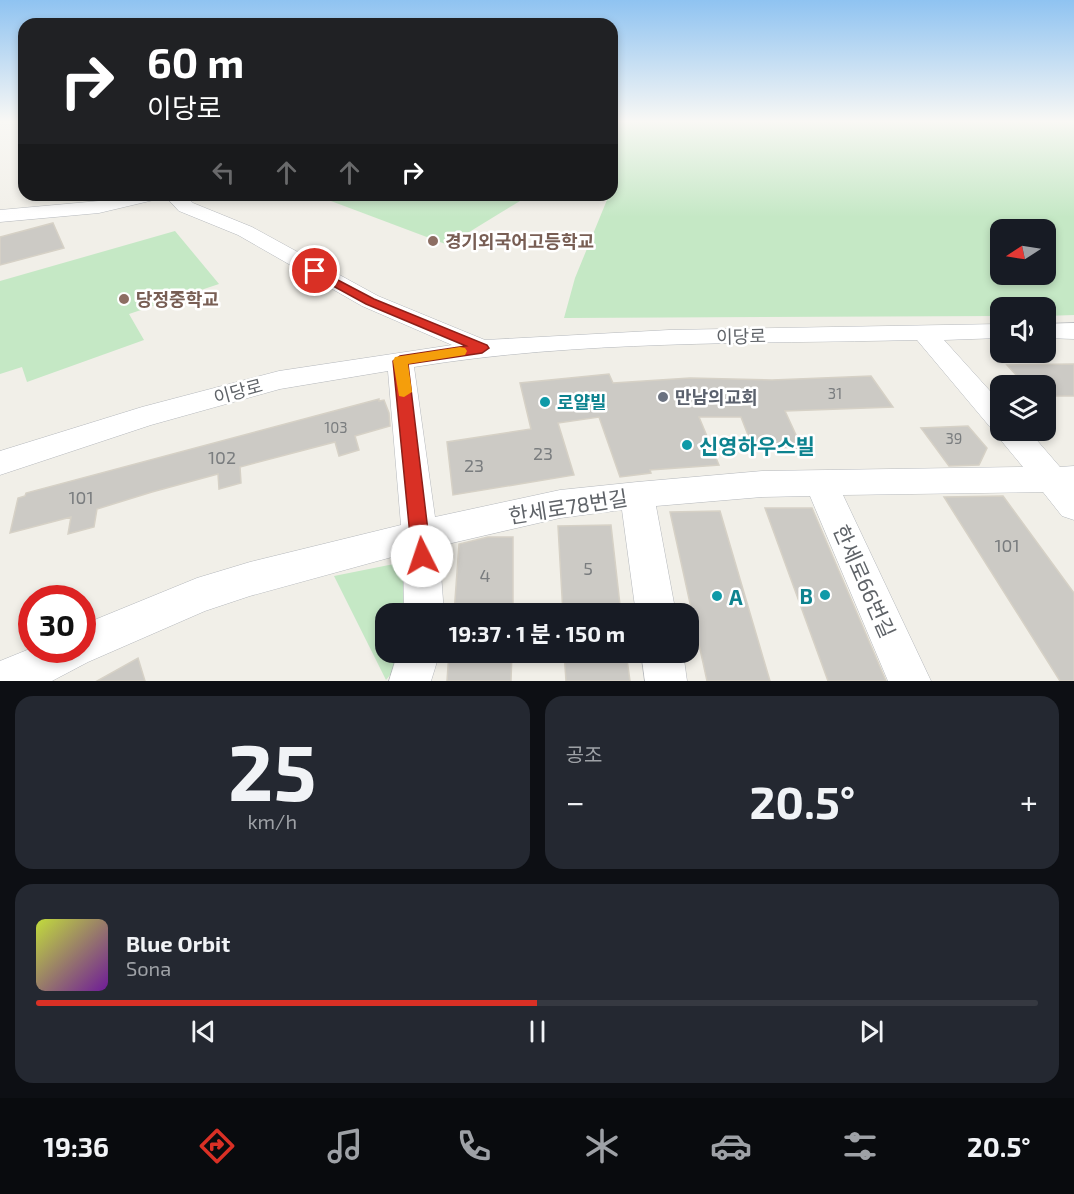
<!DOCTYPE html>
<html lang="ko">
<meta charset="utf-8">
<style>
:root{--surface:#171b24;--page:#242831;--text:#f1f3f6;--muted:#9ea1a6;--line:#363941;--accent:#d93025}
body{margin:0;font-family:"Exo 2","Noto Sans KR",sans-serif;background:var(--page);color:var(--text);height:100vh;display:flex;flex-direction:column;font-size:22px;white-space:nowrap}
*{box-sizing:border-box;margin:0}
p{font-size:20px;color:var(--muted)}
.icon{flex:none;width:33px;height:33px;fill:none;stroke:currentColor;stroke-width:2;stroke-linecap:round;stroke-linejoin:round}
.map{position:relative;height:681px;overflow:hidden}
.side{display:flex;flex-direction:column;gap:15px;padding:15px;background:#0d0f14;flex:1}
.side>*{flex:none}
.hud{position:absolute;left:18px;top:18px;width:600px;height:183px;border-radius:18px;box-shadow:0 3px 9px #0003;background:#202124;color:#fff;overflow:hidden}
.needle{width:39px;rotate:258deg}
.buttons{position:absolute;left:990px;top:219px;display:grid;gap:12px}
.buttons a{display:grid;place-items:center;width:66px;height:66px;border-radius:12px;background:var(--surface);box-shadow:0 3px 9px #0003;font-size:30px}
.speed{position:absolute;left:18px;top:585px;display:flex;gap:12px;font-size:30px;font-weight:700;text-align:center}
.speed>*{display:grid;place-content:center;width:78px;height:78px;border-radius:50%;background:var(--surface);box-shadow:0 3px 9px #0003;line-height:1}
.speed .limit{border:9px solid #d22;background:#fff;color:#111}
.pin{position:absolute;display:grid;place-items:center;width:51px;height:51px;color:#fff;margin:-26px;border:3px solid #fff;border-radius:50%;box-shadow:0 2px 6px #0007}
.me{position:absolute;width:66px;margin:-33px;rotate:356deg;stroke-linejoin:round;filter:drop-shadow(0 0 4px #0008)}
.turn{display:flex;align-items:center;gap:21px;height:126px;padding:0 30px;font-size:27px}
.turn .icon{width:78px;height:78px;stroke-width:2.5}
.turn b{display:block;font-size:42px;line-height:51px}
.lanes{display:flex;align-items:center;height:57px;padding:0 30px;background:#0003;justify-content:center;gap:30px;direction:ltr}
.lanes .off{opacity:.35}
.big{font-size:45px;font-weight:700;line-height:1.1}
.side .tile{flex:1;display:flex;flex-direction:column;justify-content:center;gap:9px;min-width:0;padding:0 21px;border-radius:18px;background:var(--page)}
.side .dial{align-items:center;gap:0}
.dial b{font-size:78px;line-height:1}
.song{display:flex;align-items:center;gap:18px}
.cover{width:72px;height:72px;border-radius:9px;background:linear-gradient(135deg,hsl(70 70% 55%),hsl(280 70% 35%))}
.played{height:6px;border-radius:3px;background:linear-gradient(90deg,var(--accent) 50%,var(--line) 50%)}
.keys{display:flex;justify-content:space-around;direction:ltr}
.heat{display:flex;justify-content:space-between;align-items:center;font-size:33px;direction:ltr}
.side .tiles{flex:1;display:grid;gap:15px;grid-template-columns:1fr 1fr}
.tile:last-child{grid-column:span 2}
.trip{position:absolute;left:375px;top:603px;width:324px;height:60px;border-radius:18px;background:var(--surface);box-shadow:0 3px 9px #0003;font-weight:700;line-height:60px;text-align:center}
.tab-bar{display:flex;height:96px;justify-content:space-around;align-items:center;background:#090b0e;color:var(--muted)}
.tab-bar .icon{width:42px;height:42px}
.tab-bar .selected{color:var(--accent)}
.tab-bar b{font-size:27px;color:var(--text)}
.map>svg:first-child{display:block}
.green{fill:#c5e8c5;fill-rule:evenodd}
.building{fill:#cccac5;stroke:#d6d1c6;stroke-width:1.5}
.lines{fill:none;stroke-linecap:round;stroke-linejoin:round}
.minor-casing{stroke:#b5b8bc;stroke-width:1}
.minor{fill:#fff;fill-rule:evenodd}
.route{fill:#d93025;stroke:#8d1f18;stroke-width:1.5}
.slow{fill:#f59e0b}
.education-dot{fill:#8d6e63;stroke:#fff;stroke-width:2}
.worship-dot{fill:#6b7280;stroke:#fff;stroke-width:2}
.culture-dot{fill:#0f9aa8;stroke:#fff;stroke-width:2}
.labels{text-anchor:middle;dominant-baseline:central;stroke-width:5;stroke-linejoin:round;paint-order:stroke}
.number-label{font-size:15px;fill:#7a7d7f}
.education-label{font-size:18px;font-weight:bold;fill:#785e54;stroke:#fff;text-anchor:start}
.street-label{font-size:18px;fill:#5f6368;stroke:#fff}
.worship-label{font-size:18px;font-weight:bold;fill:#5b616d;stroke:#fff;text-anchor:start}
.culture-label{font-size:18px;font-weight:bold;fill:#0d838f;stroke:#fff;text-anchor:start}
.near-number-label{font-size:18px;fill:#7a7d7f}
.near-culture-label{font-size:21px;font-weight:bold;fill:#0d838f;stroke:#fff;text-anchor:start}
.near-street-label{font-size:21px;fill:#5f6368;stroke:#fff}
</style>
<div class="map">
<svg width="1074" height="681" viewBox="0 0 1074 681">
<rect width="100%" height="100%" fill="#f1efe8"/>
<g class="green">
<path d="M612,121H1074V315L1046,316V308H1000V316L564,318L575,278L609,195H612V188L618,174L612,171ZM1000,230H1046V274H1000Z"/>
<path d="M315,195H500L520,201L448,245Z"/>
<path d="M175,231L219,284L129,314L144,340L27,382L22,367L0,374V281Z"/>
<path d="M414,560L415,613L386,614V652L405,653L404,658L386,680L334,576Z"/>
</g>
<g class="building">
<path d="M53,223L64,248L0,265V237Z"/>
<path d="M1074,364V396H1046V386H1026L1007,365Z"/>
<path d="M609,374L613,383L690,378L772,380L871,376L893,407L785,411L802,448H753L741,417H699L719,465L650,470L651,473L620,477L599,417L558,423L574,475L453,495L447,442L531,429L520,383Z"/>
<path d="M379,399V401L384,400L389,413L390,426L355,436L359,450L339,456L335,442L240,467L241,483L219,489L218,474L152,492L97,509L94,527L68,534L71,517L10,533L18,498L25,496L26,493Z"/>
<path d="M968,426L987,448L979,465L949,466L921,428Z"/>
<path d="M1003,496L1074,593V681H1060L944,497Z"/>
<path d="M765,508H812L886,681H828Z"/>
<path d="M720,511L770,681H707L670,512Z"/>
<path d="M611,525L621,614H563L558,526Z"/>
<path d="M488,537H513V614H454L459,544Z"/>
<path d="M449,652H512L511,681H447Z"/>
<path d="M564,652H626L630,681H566Z"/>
<path d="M138,658L145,681H97Z"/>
</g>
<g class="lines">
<defs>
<g id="minor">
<path d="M128,195H161L158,199L99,213L0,222V210L99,201Z"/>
<path d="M164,195H184L193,203L252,227L378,296L485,340L669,330L1000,324V338L944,340L1000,402V430H1028L1060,467L1074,466V520L1062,516L1043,492L843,495L931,681H888L810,496L762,497L656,506L676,614H636L622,510L560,518L439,546L444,614H404L403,554L250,596L205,611L88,662L52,681H0V661L32,648V650H82V625L197,578L250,562L401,525L388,371L280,389L151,425L0,475V451L142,407L279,371L452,345L362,306L238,235L179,211ZM917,340L990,427L996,429L999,438L1023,467L762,471L637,482L560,490L435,517L414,367C579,340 750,344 917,340Z"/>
<path d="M1074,323V339L1046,338V324Z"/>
<path d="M398,652H440L431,681H389Z"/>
<path d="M641,652H683L687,681H645Z"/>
</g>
</defs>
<use href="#minor" class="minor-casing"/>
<use href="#minor" class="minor"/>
</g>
<linearGradient id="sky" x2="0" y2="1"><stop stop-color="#8fc3f1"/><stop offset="0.56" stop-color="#f9f8f5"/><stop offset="1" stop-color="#f9f8f5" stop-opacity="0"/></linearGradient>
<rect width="1074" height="217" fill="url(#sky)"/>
<path class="route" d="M315,268L374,299L487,345L489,348L482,353L408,364L431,556L429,562L422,564L415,562L412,556L393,361L400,356L466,346L366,304L311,274L309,271Z"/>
<path class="slow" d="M460,347L465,348L467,351L465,355L408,364L412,392L404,397L399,396L393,361L395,357Z"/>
<g class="education-dot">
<circle cx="433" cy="241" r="6"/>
<circle cx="124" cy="299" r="6"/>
</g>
<circle class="worship-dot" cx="663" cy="397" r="6"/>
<g class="culture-dot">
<circle cx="545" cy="402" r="6"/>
<circle cx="687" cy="445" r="6"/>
<circle cx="825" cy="595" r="6"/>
<circle cx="717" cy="596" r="6"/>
</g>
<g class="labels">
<g class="number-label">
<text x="835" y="393">31</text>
<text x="336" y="427">103</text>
<text x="954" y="438">39</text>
</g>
<g class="education-label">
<text x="445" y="241">경기외국어고등학교</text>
<text x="136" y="299">당정중학교</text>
</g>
<g class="street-label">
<text transform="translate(741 336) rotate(-1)">이당로</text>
<text transform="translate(238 391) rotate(-15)">이당로</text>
</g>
<g class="worship-label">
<text x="675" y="397">만남의교회</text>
</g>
<g class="culture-label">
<text x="557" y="402">로얄빌</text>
</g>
<g class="near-number-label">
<text x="543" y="453">23</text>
<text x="222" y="457">102</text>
<text x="474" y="465">23</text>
<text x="81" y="497">101</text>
<text x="1007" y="545">101</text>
<text x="588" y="568">5</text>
<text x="485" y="575">4</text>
</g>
<g class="near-culture-label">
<text x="699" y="445">신영하우스빌</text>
<text x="813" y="595" text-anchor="end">B</text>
<text x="729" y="596">A</text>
</g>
<g class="near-street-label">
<text transform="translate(568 506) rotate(-9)">한세로78번길</text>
<text transform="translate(865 581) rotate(66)">한세로66번길</text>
</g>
</g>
</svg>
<div class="buttons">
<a><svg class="needle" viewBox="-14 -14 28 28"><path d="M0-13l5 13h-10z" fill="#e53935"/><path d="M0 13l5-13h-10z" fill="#9ea1a6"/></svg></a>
<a><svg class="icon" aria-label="sound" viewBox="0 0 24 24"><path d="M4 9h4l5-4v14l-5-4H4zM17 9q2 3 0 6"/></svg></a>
<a><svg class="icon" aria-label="layers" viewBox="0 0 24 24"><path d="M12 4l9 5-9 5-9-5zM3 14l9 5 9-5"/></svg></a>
</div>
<div class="speed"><div class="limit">30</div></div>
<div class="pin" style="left:315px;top:271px;background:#d93025"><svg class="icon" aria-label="arrive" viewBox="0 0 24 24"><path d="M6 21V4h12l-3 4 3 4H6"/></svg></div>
<svg class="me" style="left:422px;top:556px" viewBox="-20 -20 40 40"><circle r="19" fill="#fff"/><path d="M0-13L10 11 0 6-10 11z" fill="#d93025"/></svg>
<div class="trip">19:37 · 1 분 · 150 m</div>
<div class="hud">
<div class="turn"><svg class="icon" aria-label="right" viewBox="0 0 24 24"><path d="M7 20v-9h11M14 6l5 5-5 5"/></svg><div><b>60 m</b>이당로</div></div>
<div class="lanes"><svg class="icon off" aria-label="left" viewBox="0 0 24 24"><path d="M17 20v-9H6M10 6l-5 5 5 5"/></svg><svg class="icon off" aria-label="ahead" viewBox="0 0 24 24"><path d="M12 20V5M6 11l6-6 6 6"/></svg><svg class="icon off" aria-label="ahead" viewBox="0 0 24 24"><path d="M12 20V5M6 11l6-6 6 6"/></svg><svg class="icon" aria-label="right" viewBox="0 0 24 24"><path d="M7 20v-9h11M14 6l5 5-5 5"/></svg></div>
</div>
</div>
<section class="side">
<div class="tiles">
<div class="tile dial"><b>25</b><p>km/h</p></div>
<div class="tile"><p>공조</p>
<div class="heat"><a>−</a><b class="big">20.5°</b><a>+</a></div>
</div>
<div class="tile">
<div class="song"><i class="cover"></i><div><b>Blue Orbit</b><p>Sona</p></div></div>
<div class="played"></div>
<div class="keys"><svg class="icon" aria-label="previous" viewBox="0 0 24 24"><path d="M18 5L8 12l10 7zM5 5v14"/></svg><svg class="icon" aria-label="pause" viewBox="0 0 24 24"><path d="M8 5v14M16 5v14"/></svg><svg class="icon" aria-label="next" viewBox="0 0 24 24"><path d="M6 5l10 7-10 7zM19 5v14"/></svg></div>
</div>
</div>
</section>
<nav class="tab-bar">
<b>19:36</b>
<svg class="icon selected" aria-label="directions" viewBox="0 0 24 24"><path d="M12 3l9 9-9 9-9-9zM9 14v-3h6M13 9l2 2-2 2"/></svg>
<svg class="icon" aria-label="music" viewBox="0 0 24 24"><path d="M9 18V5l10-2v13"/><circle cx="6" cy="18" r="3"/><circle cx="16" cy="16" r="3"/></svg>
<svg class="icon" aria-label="phone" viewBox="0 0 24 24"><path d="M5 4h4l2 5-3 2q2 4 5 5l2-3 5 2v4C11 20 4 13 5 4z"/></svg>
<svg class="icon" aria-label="climate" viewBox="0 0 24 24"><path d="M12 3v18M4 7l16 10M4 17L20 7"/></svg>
<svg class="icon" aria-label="car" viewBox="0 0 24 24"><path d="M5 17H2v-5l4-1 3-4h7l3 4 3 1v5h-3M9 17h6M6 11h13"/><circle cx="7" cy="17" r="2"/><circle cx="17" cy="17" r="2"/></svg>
<svg class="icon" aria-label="filters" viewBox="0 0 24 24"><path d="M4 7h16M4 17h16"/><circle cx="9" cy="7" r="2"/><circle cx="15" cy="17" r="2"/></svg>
<b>20.5°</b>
</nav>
